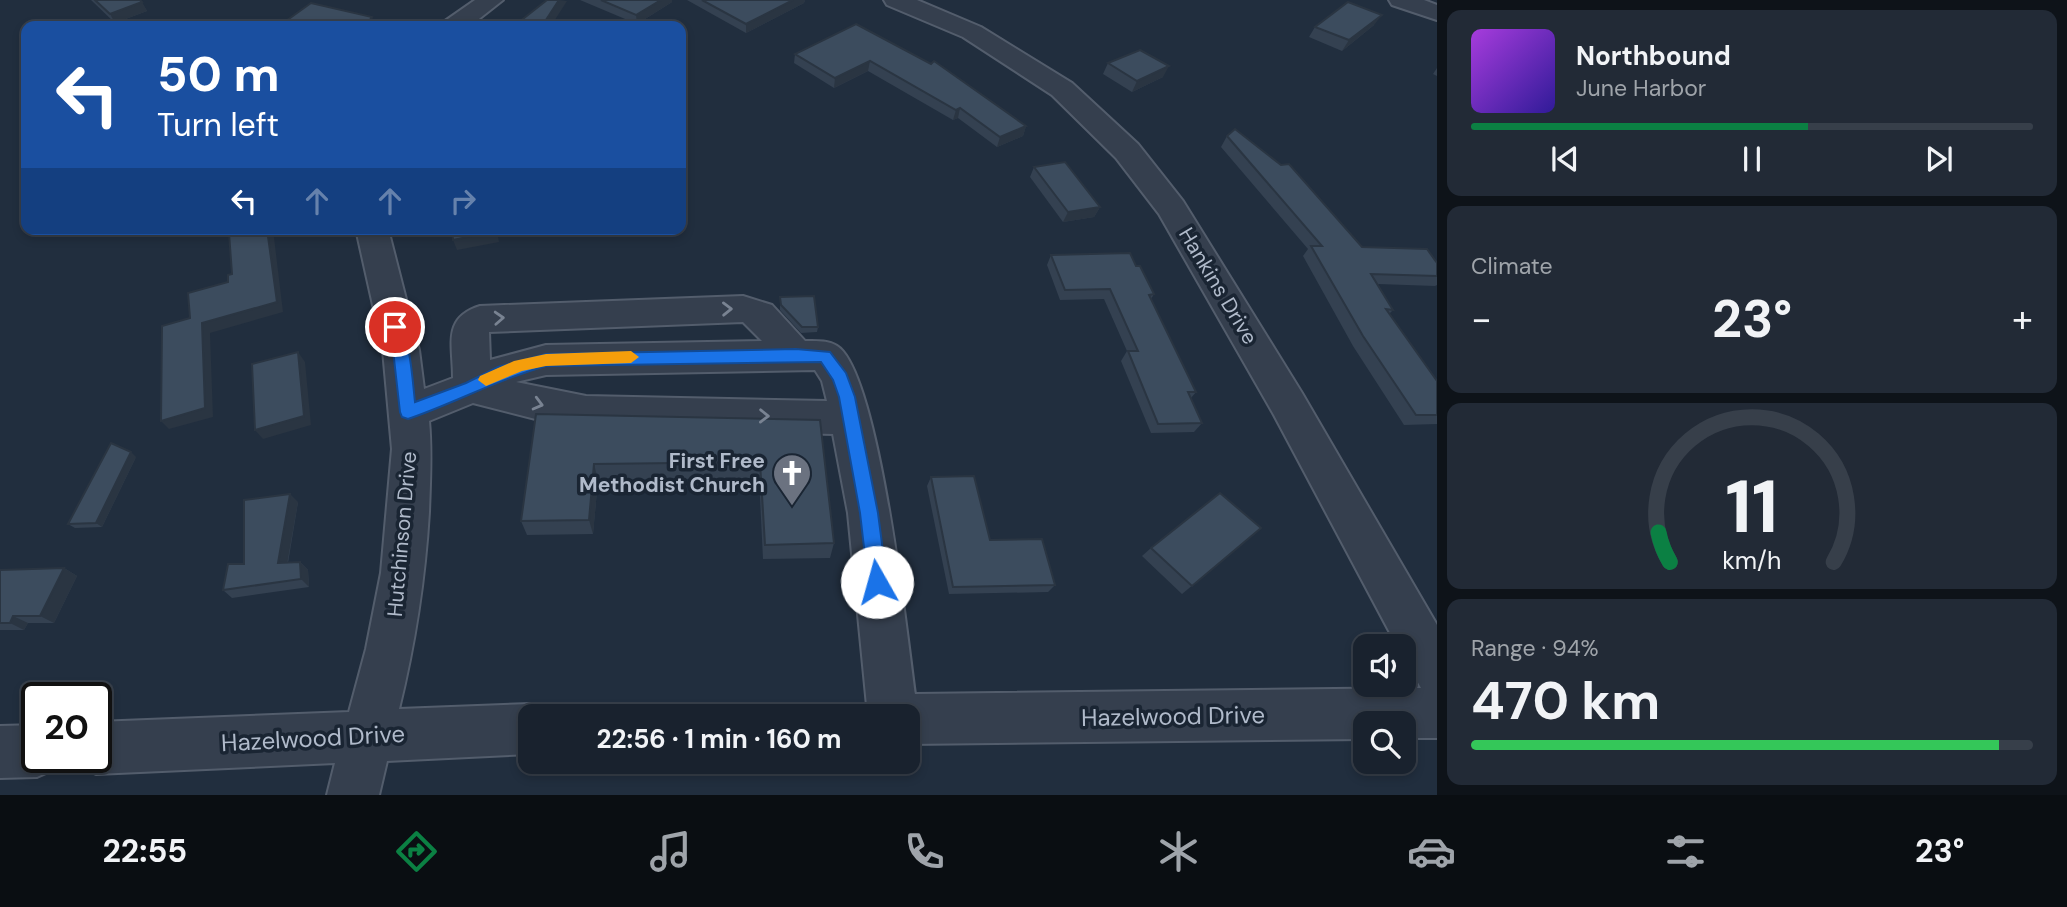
<!DOCTYPE html>
<meta charset="utf-8">
<style>
:root{--surface:#19222e;--page:#222a36;--text:#f1f3f6;--muted:#9fa4aa;--line:#373f4a;--accent:#0b8043}
body{margin:0;font-family:"DM Sans",sans-serif;background:var(--page);color:var(--text);height:100vh;display:flex;flex-direction:column;font-size:26px;white-space:nowrap}
*{box-sizing:border-box;margin:0}
p{font-size:23px;color:var(--muted)}
.icon{flex:none;width:38px;height:38px;fill:none;stroke:currentColor;stroke-width:2;stroke-linecap:round;stroke-linejoin:round}
.map{position:relative;flex:1;overflow:hidden}
.side{display:flex;flex-direction:column;gap:10px;padding:10px;background:#0e1319;width:630px}
.side>*{flex:none}
.hud{position:absolute;left:21px;top:21px;width:665px;height:214px;border-radius:14px;box-shadow:0 4px 10px #0003,0 0 0 2px var(--line);background:#1a4fa0;color:#fff;overflow:hidden}
.buttons{position:absolute;left:1353px;top:634px;display:grid;gap:14px}
.buttons a{display:grid;place-items:center;width:63px;height:63px;border-radius:14px;background:var(--surface);box-shadow:0 4px 10px #0003,0 0 0 2px var(--line);font-size:35px}
.speed{position:absolute;left:21px;top:682px;display:flex;gap:14px;font-size:35px;font-weight:700;text-align:center}
.speed>*{display:grid;place-content:center;width:91px;height:91px;border-radius:50%;background:var(--surface);box-shadow:0 4px 10px #0003,0 0 0 2px var(--line);line-height:1}
.speed .limit{border:4px solid #111;border-radius:10px;background:#fff;color:#111}
.pin{position:absolute;display:grid;place-items:center;width:60px;height:60px;color:#fff;margin:-30px;border:4px solid #fff;border-radius:50%;box-shadow:0 2px 7px #0007}
.me{position:absolute;width:77px;margin:-38px;rotate:353deg;stroke-linejoin:round;filter:drop-shadow(0 0 5px #0008)}
.turn{display:flex;align-items:center;gap:24px;height:147px;padding:0 21px;font-size:32px}
.turn .icon{width:91px;height:91px;stroke-width:2.5}
.turn b{display:block;font-size:49px;line-height:60px}
.lanes{display:flex;align-items:center;height:66px;padding:0 21px;background:#0003;justify-content:center;gap:35px;direction:ltr}
.lanes .off{opacity:.35}
.big{font-size:52px;font-weight:700;line-height:1.1}
.side .widget{flex:1;display:flex;flex-direction:column;justify-content:center;gap:10px;min-width:0;padding:0 24px;border-radius:14px;background:var(--page)}
.side .dial{align-items:center;gap:0}
.dial svg{height:182px;overflow:visible;fill:none;stroke:var(--line);stroke-width:7;stroke-linecap:round;text-anchor:middle}
.dial text{fill:var(--text);stroke:none}
.song{display:flex;align-items:center;gap:21px}
.cover{width:84px;height:84px;border-radius:10px;background:linear-gradient(135deg,hsl(280 70% 55%),hsl(250 70% 35%))}
.played{height:7px;border-radius:4px;background:linear-gradient(90deg,var(--accent) 60%,var(--line) 60%)}
.keys{display:flex;justify-content:space-around;direction:ltr}
.heat{display:flex;justify-content:space-between;align-items:center;font-size:38px;direction:ltr}
.charge{height:10px;border-radius:5px;background:linear-gradient(90deg,#34c759 94%,var(--line) 0)}
.trip{position:absolute;left:518px;top:704px;width:402px;height:70px;border-radius:14px;background:var(--surface);box-shadow:0 4px 10px #0003,0 0 0 2px var(--line);font-weight:700;line-height:70px;text-align:center}
.dock{display:flex;height:112px;justify-content:space-around;align-items:center;background:#0a0e12;color:var(--muted)}
.dock .icon{width:49px;height:49px}
.dock .selected{color:var(--accent)}
.dock b{font-size:32px;color:var(--text)}
main{display:flex;flex:1;min-height:0}
.map>svg:first-child{display:block}
.lines{fill:none;stroke-linecap:round;stroke-linejoin:round}
.minor-casing{stroke:#535d6c;stroke-width:4}
.minor{fill:#353f4e;fill-rule:evenodd}
.wall{fill:#344151}
.shaded-wall{fill:#2a3542}
.building{fill:#3c4c5e;stroke:#2a3542;stroke-width:2}
.oneway{stroke:#798392}
.route{fill:#1a73e8;stroke:#114b97;stroke-width:2}
.slow{fill:#f59e0b}
.labels{text-anchor:middle;dominant-baseline:central;stroke-width:7;stroke-linejoin:round;paint-order:stroke}
.street-label{font-size:21px;fill:#b0baca;stroke:#1a2533}
.poi-label{font-size:21px;font-weight:bold;fill:#b0baca;stroke:#1a2533;text-anchor:end}
.near-street-label{font-size:24px;fill:#b0baca;stroke:#1a2533}
</style>
<main>
<div class="map">
<svg width="1437" height="795" viewBox="0 0 1437 795">
<rect width="100%" height="100%" fill="#212e3e"/>
<g class="lines">
<defs>
<g id="minor">
<path d="M475,0H503L470,26H442L445,21Z"/>
<path d="M884,0H917L981,27L1072,83L1138,144L1183,201L1302,393L1437,625V738H1404V723H1365V739L908,744V716H868L848,513L833,434L586,428L555,424L473,403L429,421C432,452 430,481 429,512C425,580 415,644 399,709L530,704L548,711L550,716H530V754L387,761L379,795H327L335,763L96,774L78,766L75,758H96V722L349,712L366,649L381,573L392,449L383,350L356,229H388L419,350L424,389L453,378C453,344 442,318 480,306L743,296L772,305L805,341C815,341 828,340 837,346C879,372 907,636 915,694L1421,688L1404,657V646H1397L1274,415L1159,214L1116,158L1052,95L963,37L887,5ZM743,322L762,341L546,345L490,360L489,332ZM815,370L822,381L827,401L586,396L516,382L546,375Z"/>
<path d="M1389,0H1424L1437,5V20L1392,5Z"/>
<path d="M37,725V758H60L55,769L37,777L0,778V726Z"/>
</g>
</defs>
<use href="#minor" class="minor-casing"/>
<use href="#minor" class="minor"/>
</g>
<g class="wall">
<path d="M91,0H140L147,11L115,23Z"/>
<path d="M580,0H672V2L637,24Z"/>
<path d="M687,0H805L804,3L746,33Z"/>
<path d="M856,24L1026,126L1023,136L997,147L958,118L953,120L868,71L834,88L794,63L795,54Z"/>
<path d="M1374,25L1342,51L1309,37L1315,27Z"/>
<path d="M1108,63L1163,77L1132,92L1103,74Z"/>
<path d="M1437,68V76L1433,74Z"/>
<path d="M1227,136L1362,247L1437,263V285L1435,286L1378,284L1393,310L1389,314L1437,381V424L1404,425L1353,346L1303,256L1308,249L1221,147Z"/>
<path d="M1034,167L1100,207L1094,217L1063,222L1030,177Z"/>
<path d="M1051,255L1136,266L1154,294L1151,299L1196,392L1191,398L1202,423L1194,432L1151,433L1121,361L1127,351L1104,299L1060,300L1047,265Z"/>
<path d="M780,297L818,327L817,332L801,333L780,310Z"/>
<path d="M536,414L820,420L834,543L830,558L763,559L759,478L598,480L593,534L527,535L521,521Z"/>
<path d="M136,457L102,527L75,528L68,524Z"/>
<path d="M931,477L990,540L1055,585L1048,592L949,594L927,486Z"/>
<path d="M298,502L288,563L300,562L308,570L309,587L232,598L223,590Z"/>
<path d="M1261,528L1182,594L1142,556L1151,548Z"/>
<path d="M64,568L77,576L54,623H28L24,630H0V570Z"/>
</g>
<g class="shaded-wall">
<path d="M559,0L567,1L551,26H542Z"/>
<path d="M661,0H672V2L637,24L636,15Z"/>
<path d="M793,0H805L804,3L746,33V24Z"/>
<path d="M142,2L147,11L115,23L110,14Z"/>
<path d="M1382,15L1374,25L1342,51L1349,40Z"/>
<path d="M372,17L375,26H365Z"/>
<path d="M870,61L868,71L834,88L835,78Z"/>
<path d="M1169,66L1163,77L1132,92L1137,81Z"/>
<path d="M960,108L958,118L953,120L956,110Z"/>
<path d="M1026,126L1023,136L997,147L1000,137Z"/>
<path d="M1100,207L1094,217L1063,222L1068,212Z"/>
<path d="M267,229H273L283,312L210,333L213,417L169,429L161,421L202,323Z"/>
<path d="M496,229H508L497,231L499,242L457,250L453,240Z"/>
<path d="M298,352L305,362L311,425L263,439L255,430Z"/>
<path d="M131,452L136,457L102,527L96,523Z"/>
<path d="M594,464L598,480L593,534L589,520Z"/>
<path d="M290,494L298,502L286,570L278,563Z"/>
<path d="M300,562L308,570L309,587L301,579Z"/>
<path d="M64,568L77,576L54,623L40,616Z"/>
<path d="M13,616L28,623L24,630L10,623Z"/>
</g>
<g class="building">
<path d="M95,0H140L142,2L110,14Z"/>
<path d="M547,0H559L542,26H514Z"/>
<path d="M601,0H661L636,15Z"/>
<path d="M702,0H793L746,24Z"/>
<path d="M1348,2L1382,15L1349,40L1315,27Z"/>
<path d="M311,3L372,17L365,26H279Z"/>
<path d="M856,24L931,64L934,61L1026,126L1000,137L960,108L956,110L870,61L835,78L795,54Z"/>
<path d="M1140,50L1169,66L1137,81L1108,63Z"/>
<path d="M1235,129L1281,165L1289,164L1362,247L1427,249L1437,263V276L1371,274L1393,310L1386,309L1437,381V415H1416L1363,336L1311,246H1322L1227,136Z"/>
<path d="M1065,162L1100,207L1068,212L1034,167Z"/>
<path d="M230,229H267L277,302L202,323L205,408L161,421L162,326L190,318L188,293L228,282V275L232,274L229,233Z"/>
<path d="M452,229H496V231L453,240Z"/>
<path d="M1130,253L1136,266H1140L1154,294L1149,295L1196,392H1188L1202,423L1158,424L1128,351H1138L1110,289L1065,290L1051,255Z"/>
<path d="M814,296L818,327H802L781,305L780,297Z"/>
<path d="M298,352L304,416L255,430L252,364Z"/>
<path d="M536,414L820,420L834,543L765,545L760,462L594,464L589,520L521,521Z"/>
<path d="M111,443L131,452L96,523L68,524Z"/>
<path d="M974,476L990,540L1042,539L1055,585L953,587L931,477Z"/>
<path d="M1220,493L1261,528L1192,586L1151,548Z"/>
<path d="M290,494L278,563L300,562L301,579L223,590L228,564H244V500Z"/>
<path d="M64,568L40,616H13L10,623H0V570Z"/>
</g>
<defs><path id="oneway-chevron" d="M-2-3.5L2.5 0L-2 3.5" fill="none" stroke-width="1.6" stroke-linecap="round" stroke-linejoin="round" transform="scale(1.75)"/></defs>
<g class="oneway">
<use href="#oneway-chevron" transform="translate(727 309) rotate(-1)"/>
<use href="#oneway-chevron" transform="translate(499 318) rotate(-3)"/>
<use href="#oneway-chevron" transform="translate(538 404) rotate(15)"/>
<use href="#oneway-chevron" transform="translate(764 416) rotate(1)"/>
</g>
<path class="route" d="M395,322C410,327 413,386 415,402L466,383L498,367L546,354L796,349L830,352L846,373L855,397L878,513L887,582L884,588L877,591L871,588L868,582L860,513L839,397L833,380L821,362L546,366C498,379 455,403 408,419L402,417L400,412L393,350L388,327Z"/>
<path class="slow" d="M631,351L639,357L631,363L546,366L522,371L486,386L478,380L480,376L514,361L546,354Z"/>
<defs>
<symbol id="church-pin" viewBox="-11 -11 22 30"><path d="M0 17L-7.5 6A9.5 9.5 0 1 1 7.5 6Z" fill="#6b7280" stroke="#1a2533"/><path d="M-1.2-6h2.4v3.5h3.3v2.4h-3.3V6h-2.4V-.1h-3.3v-2.4h3.3Z" fill="#fff"/></symbol>
</defs>
<g fill-rule="evenodd">
<use href="#church-pin" x="770" y="451" width="44" height="60"/>
</g>
<g class="labels">
<g class="street-label">
<text transform="translate(1218 286) rotate(59)">Hankins Drive</text>
<text transform="translate(402 534) rotate(-85)">Hutchinson Drive</text>
</g>
<g class="poi-label">
<text x="765" y="461">First Free<tspan x="765" dy="24">Methodist Church</tspan></text>
</g>
<g class="near-street-label">
<text transform="translate(1173 716) rotate(-1)">Hazelwood Drive</text>
<text transform="translate(313 738) rotate(-3)">Hazelwood Drive</text>
</g>
</g>
</svg>
<div class="buttons">
<a><svg class="icon" aria-label="sound" viewBox="0 0 24 24"><path d="M4 9h4l5-4v14l-5-4H4zM17 9q2 3 0 6"/></svg></a>
<a><svg class="icon" aria-label="search" viewBox="0 0 24 24"><circle cx="10" cy="10" r="6"/><path d="M15 15l6 6"/></svg></a>
</div>
<div class="speed"><div class="limit">20</div></div>
<div class="pin" style="left:395px;top:327px;background:#d93025"><svg class="icon" aria-label="arrive" viewBox="0 0 24 24"><path d="M6 21V4h12l-3 4 3 4H6"/></svg></div>
<svg class="me" style="left:877px;top:582px" viewBox="-20 -20 40 40"><circle r="19" fill="#fff"/><path d="M0-13L10 11 0 6-10 11z" fill="#1a73e8"/></svg>
<div class="trip">22:56 · 1 min · 160 m</div>
<div class="hud">
<div class="turn"><svg class="icon" aria-label="left" viewBox="0 0 24 24"><path d="M17 20v-9H6M10 6l-5 5 5 5"/></svg><div><b>50 m</b>Turn left</div></div>
<div class="lanes"><svg class="icon" aria-label="left" viewBox="0 0 24 24"><path d="M17 20v-9H6M10 6l-5 5 5 5"/></svg><svg class="icon off" aria-label="ahead" viewBox="0 0 24 24"><path d="M12 20V5M6 11l6-6 6 6"/></svg><svg class="icon off" aria-label="ahead" viewBox="0 0 24 24"><path d="M12 20V5M6 11l6-6 6 6"/></svg><svg class="icon off" aria-label="right" viewBox="0 0 24 24"><path d="M7 20v-9h11M14 6l5 5-5 5"/></svg></div>
</div>
</div>
<section class="side">
<div class="widget">
<div class="song"><i class="cover"></i><div><b>Northbound</b><p>June Harbor</p></div></div>
<div class="played"></div>
<div class="keys"><svg class="icon" aria-label="previous" viewBox="0 0 24 24"><path d="M18 5L8 12l10 7zM5 5v14"/></svg><svg class="icon" aria-label="pause" viewBox="0 0 24 24"><path d="M8 5v14M16 5v14"/></svg><svg class="icon" aria-label="next" viewBox="0 0 24 24"><path d="M6 5l10 7-10 7zM19 5v14"/></svg></div>
</div>
<div class="widget"><p>Climate</p>
<div class="heat"><a>−</a><b class="big">23°</b><a>+</a></div>
</div>
<div class="widget dial"><svg viewBox="0 0 100 80">
<path d="M14 69A42 42 0 1 1 86 69"/>
<path d="M14 69A42 42 0 0 1 9 56" stroke="#0b8043"/>
<text x="50" y="56" font-size="32" font-weight="700">11</text>
<text x="50" y="72" font-size="11">km/h</text>
</svg></div>
<div class="widget"><p>Range · 94%</p><b class="big">470 km</b><div class="charge"></div></div>
</section>
</main>
<nav class="dock">
<b>22:55</b>
<svg class="icon selected" aria-label="directions" viewBox="0 0 24 24"><path d="M12 3l9 9-9 9-9-9zM9 14v-3h6M13 9l2 2-2 2"/></svg>
<svg class="icon" aria-label="music" viewBox="0 0 24 24"><path d="M9 18V5l10-2v13"/><circle cx="6" cy="18" r="3"/><circle cx="16" cy="16" r="3"/></svg>
<svg class="icon" aria-label="phone" viewBox="0 0 24 24"><path d="M5 4h4l2 5-3 2q2 4 5 5l2-3 5 2v4C11 20 4 13 5 4z"/></svg>
<svg class="icon" aria-label="climate" viewBox="0 0 24 24"><path d="M12 3v18M4 7l16 10M4 17L20 7"/></svg>
<svg class="icon" aria-label="car" viewBox="0 0 24 24"><path d="M5 17H2v-5l4-1 3-4h7l3 4 3 1v5h-3M9 17h6M6 11h13"/><circle cx="7" cy="17" r="2"/><circle cx="17" cy="17" r="2"/></svg>
<svg class="icon" aria-label="filters" viewBox="0 0 24 24"><path d="M4 7h16M4 17h16"/><circle cx="9" cy="7" r="2"/><circle cx="15" cy="17" r="2"/></svg>
<b>23°</b>
</nav>
